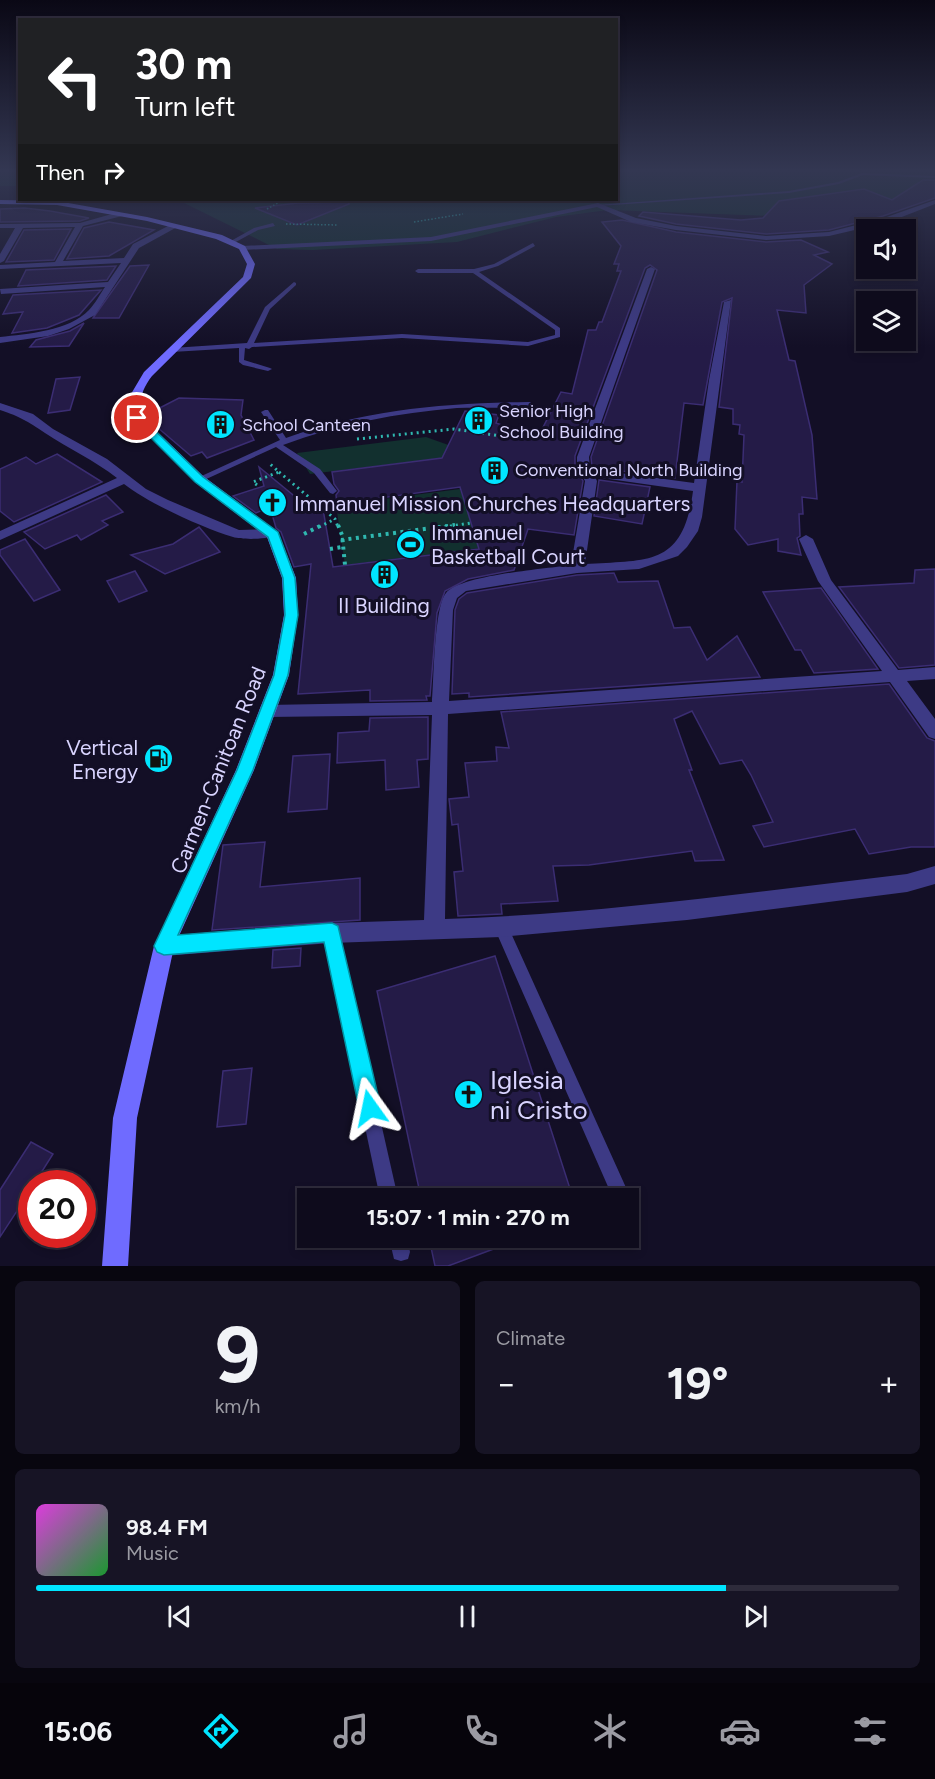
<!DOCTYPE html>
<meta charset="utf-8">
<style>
:root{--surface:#0e0b1c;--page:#171425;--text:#f1f3f6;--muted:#9b9ba3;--line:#2e2b3b;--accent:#00e5ff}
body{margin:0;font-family:Figtree,sans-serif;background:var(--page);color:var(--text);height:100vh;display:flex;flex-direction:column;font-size:22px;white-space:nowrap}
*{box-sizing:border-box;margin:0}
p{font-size:20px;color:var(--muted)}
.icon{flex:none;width:33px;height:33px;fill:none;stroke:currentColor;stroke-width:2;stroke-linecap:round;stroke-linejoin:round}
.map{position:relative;height:1266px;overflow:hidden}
.drawer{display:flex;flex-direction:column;gap:15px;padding:15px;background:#08060f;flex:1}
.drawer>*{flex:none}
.guide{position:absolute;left:18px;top:18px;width:600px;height:183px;border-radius:0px;box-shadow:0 3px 9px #0003,0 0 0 2px var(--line);background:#202124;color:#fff;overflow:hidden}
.controls{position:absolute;left:856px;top:219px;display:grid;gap:12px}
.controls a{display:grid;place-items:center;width:60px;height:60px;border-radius:0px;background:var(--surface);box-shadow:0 3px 9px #0003,0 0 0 2px var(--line);font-size:30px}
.speed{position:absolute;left:18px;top:1170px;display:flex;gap:12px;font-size:30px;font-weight:700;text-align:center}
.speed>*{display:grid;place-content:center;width:78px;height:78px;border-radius:50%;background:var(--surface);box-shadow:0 3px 9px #0003,0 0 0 2px var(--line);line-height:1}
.speed .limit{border:9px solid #d22;background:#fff;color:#111}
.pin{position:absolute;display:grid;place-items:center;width:51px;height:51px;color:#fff;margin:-26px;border:3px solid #fff;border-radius:50%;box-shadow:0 2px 6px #0007}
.me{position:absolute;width:66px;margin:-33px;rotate:348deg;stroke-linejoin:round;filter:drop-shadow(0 0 4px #0008)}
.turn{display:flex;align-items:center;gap:21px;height:126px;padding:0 18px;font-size:27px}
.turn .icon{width:78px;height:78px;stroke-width:2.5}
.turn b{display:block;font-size:42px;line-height:51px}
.then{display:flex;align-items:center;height:57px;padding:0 18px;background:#0003;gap:12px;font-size:22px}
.big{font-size:45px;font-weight:700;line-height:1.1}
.drawer .widget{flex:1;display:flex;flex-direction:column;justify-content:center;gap:9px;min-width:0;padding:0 21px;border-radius:9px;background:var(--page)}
.drawer .dial{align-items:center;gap:0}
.dial b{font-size:78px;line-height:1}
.song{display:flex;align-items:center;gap:18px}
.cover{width:72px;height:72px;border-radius:9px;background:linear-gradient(135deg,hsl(300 70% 55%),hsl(130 70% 35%))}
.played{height:6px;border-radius:3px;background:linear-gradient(90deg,var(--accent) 80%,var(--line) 80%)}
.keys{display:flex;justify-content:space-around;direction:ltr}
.heat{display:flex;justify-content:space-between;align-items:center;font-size:33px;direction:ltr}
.drawer .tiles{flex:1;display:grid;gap:15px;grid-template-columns:1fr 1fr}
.widget:last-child{grid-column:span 2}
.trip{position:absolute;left:297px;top:1188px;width:342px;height:60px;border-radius:0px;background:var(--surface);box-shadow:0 3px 9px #0003,0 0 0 2px var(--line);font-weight:700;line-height:60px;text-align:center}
.tabs{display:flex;height:96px;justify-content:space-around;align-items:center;background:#06040b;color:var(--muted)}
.tabs .icon{width:42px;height:42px}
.tabs .selected{color:var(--accent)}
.tabs b{font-size:27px;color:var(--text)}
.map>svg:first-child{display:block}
.green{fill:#12302f}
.building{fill:#241b47;stroke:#3b2d73;stroke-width:1.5}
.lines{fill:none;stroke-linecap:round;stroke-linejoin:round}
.path-far2{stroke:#2fb8b0;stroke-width:1.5;stroke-dasharray:1.5 2;stroke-linecap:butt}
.path-far1{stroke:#2fb8b0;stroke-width:3;stroke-dasharray:2 4;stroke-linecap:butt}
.path{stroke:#2fb8b0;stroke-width:4;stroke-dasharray:3 4.5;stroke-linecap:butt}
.service{fill:#3d3a85;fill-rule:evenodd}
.minor{fill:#3d3a85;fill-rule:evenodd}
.secondary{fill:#6f6bff;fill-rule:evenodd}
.route{fill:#00e5ff;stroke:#0095a6;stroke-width:1.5}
.labels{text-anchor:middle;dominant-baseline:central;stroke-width:6;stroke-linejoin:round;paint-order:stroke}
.far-poi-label{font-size:18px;fill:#d9d4ff;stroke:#130f26;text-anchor:start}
.poi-label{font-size:21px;fill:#d9d4ff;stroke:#130f26;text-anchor:start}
.street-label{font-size:21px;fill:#d9d4ff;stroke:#130f26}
.near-poi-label{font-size:26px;fill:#d9d4ff;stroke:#130f26;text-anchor:start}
</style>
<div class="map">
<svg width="935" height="1266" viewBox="0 0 935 1266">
<rect width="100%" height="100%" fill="#130f26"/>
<g class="green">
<rect x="0" y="170" width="19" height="16"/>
<path d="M617,170H935V190L910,200L773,216L608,210L556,217L457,242L313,250L277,249L178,200H616Z"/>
<path d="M426,437L454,447L457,456L310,474L297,453Z"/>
<path d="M460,489L480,548L345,565L336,505Z"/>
</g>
<g class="building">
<path d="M923,180H935V198L883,216L829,230L766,234L676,224L639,216L643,212L741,220L763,218L779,201L864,189L892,200Z"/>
<path d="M349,202V204L297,225L255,208L298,203Z"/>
<path d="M25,208L50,211L89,218L80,221L0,222V209Z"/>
<path d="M622,220L676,232L766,242L801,240L828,252L814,255L832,264L804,285L806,313L777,310L789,360L795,361L812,435L817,499L802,497L803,514H799L800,536L797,538L801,555L778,551V539L748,545L735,529L737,481L742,482L744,435L739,434L740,425L733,424V409L719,407L732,298L722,302L703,405L684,403L675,478L592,467L591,457L657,270L650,265L645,268L575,456V467L583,481L574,535L528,529L514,570L468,579L445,591L437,613L430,696H426L427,700L370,701V690L298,694L311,564L294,567L281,532L276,528L270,507L256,513L233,496L264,486L259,467L315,513V509H323L333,567L479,549L460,487L337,504L336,495L339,491L334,484L332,472L442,458L465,411L499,415L496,423L538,437L561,392L572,394L588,330H596L599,322H602L621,271H617L619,264H614L621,246L602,222Z"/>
<path d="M109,222L154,230L109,256L67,259L84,228Z"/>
<path d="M71,229L54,260L6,262L24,230Z"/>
<path d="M149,265L119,318H93L130,266Z"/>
<path d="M116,266L107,280L18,286L26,270Z"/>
<path d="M101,290L79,315L47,328L12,333L23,312L3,314L13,295Z"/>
<path d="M84,323L69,346L30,347L36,340L70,331Z"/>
<path d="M80,377L70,410L48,413L56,379Z"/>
<path d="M179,398L243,400L241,415L254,440L207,458L202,452L191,456L144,416Z"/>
<path d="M57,454L102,482L14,522L0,511V469L26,457L36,464Z"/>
<path d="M599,480L650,487L642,524L594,516Z"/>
<path d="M106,495L123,512L102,521L108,525L81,540L77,535L45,549L24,532Z"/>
<path d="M199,527L220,552L165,574L131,555L173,544Z"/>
<path d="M25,539L60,590L34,601L0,555V550Z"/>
<path d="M935,569V665L899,668L839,587L914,583L915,570Z"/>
<path d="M135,571L147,591L119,602L107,581Z"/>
<path d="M614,573L618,582L658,581L674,628L690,627L707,660L737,636L760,677L469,697V693L452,694L455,610L459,599L467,593L577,575Z"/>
<path d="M821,588L878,669L814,673L801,650H795L763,592Z"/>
<path d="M889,684L927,738L935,741V847H911L869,854L855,829L764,847L753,826L773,822L751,775L742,760L720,764L692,711L674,719L692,770H689L724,860L695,861L692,851L589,865L553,866L558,901L501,904L502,914L458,916L454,872L463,871L458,824L452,825L449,799L469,797L465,763L497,761L496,747L509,748L501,712Z"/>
<path d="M428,717V759L417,760L419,787L386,790L385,760L337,763L338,733L369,731L370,718Z"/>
<path d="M330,754L327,809L288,812L293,756Z"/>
<path d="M265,842L260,887L360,878V920L212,930L223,845Z"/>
<path d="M301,948L300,966L272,968L273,950Z"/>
<path d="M495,956L573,1198H421L377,991Z"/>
<path d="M252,1068L246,1124L217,1127L223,1071Z"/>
<path d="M31,1142L53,1154L34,1184H32V1188L0,1237V1190Z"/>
<path d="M429,1238H523L448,1266H435Z"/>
</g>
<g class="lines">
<g class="path-far2">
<path d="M267,209L283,200"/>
<path d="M414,222L463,214"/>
<path d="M286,224L338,225"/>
</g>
<g class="path-far1">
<path d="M357,439L454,429L514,438"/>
<path d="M279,472L335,519L338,527"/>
<path d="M257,485L253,482L279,472L269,463"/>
<path d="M319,527L335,519"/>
<path d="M444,527L471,523"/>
</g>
<g class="path">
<path d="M338,525L342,535L345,565"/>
<path d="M304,534L322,525"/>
<path d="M341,540L455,525"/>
<path d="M330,549L342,547"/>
</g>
<g class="service">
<path d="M862,173L935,176V178L863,175L839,184L789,193L598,206L596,205L789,191L838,182Z"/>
<path d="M273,223L275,226L258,230L234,243L229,242L254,228Z"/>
<path d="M533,243L535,246L498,266L479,272L560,328V337L528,346L402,338L252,347L249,349L245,348L244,360L270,368L272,369L268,371L243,365L239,362V348L172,352L169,350L172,348L247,343L265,307L294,282L296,283V285L270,309L254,343L402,334L528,342L555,335V330L473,273H418L415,271L418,269H474L494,264Z"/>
<path d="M528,402H531V406C507,409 482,407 457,408C397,413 340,424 283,445L320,469L337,491L333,494L330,493L314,473L276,447L202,481H196L195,479L280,440L261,412L265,410H268L286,438C364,410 445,403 528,402Z"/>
<path d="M501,920L506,922L628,1192L631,1198L628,1204V1198H613L494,927L496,922Z"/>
<path d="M331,926L336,928L338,933L398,1198H380L324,933L326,928Z"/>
<path d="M389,1238H407L410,1252L408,1259L401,1261L394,1259Z"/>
</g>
<g class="minor">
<path d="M935,200V204L889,222L829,236L766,240L676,230L631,222L597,207L431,241L242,250L238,248L242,246L431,237L598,203L636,218L676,226L766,236L829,232L884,218Z"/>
<path d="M119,212L122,216L83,226L63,261L124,258L133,244L172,224L179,226L139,248L95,315L69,329L48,336L0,343V337C27,334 69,331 89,310C95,304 100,294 105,287L1,294L0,289L108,282L121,263L0,269V265L55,262L75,227L23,228L4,261L0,263V254L15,228H0V224L80,223Z"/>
<path d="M651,267L655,269L589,457L590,469L694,483L709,380L724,302L731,300L702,517L698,531L687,547L678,556L639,569L577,573L466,591L457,598L453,610L449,701L882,671L818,581L799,539L806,535L813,539L831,580L898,670L935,667V679L907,681L935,719V739L929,737L890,682L448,714L445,919C599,914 753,892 907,874L935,866V884L907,892L687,920L501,937L331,943L164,956L157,953L154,946L157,939L164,936L331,923L424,920L432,715L267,717L261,716L259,711L261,706L267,705L432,702C434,680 434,607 446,593C461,575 545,569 571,565L585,481L577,466V457L647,269ZM595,477L693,491C683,566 650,560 585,564L597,481Z"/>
<path d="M0,403L33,414L53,429L107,459L146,489L168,500L239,530L272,529L279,533C271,540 243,540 233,537C203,528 148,503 124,484L0,540V531L117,478C94,460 69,449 45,433C27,421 21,417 0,410Z"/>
</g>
<path class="secondary" d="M0,200L57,201L147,217L222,235L245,246L255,264L251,278L152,376C142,389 138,401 142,417L203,476L278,532L296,578L298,615L289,675L254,770L174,947L137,1118L128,1266H102L113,1118L154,946L236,770L273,675L284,615L282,578L267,537L195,482L132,418L129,405L131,394L144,372L243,277L247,264L239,249L216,239L147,221L57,205L0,204Z"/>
</g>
<linearGradient id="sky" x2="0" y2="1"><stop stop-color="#0a0815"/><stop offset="0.49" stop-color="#333752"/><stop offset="1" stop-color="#333752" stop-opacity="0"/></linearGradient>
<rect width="935" height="347" fill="url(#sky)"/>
<path class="route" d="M133,416H140L203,477L278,532L295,578L298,615L288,675L253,770L178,935L332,923L338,926L381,1108L378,1116L370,1119L362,1116L359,1108L324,942L164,955L157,952L154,946L237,770L274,675L285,615L283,578L268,537L195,482L133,420Z"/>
<defs>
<symbol id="building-disc" viewBox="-11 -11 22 22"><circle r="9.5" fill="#00e5ff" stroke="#130f26"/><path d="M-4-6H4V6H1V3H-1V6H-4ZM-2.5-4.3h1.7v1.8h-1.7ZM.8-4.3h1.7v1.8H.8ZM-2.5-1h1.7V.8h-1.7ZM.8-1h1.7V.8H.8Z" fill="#111"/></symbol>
<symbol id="church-disc" viewBox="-11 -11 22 22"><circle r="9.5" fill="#00e5ff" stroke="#130f26"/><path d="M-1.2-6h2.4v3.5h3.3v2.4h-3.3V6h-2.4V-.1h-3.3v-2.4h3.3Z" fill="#111"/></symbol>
<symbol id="stadium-disc" viewBox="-11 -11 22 22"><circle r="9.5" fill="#00e5ff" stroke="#130f26"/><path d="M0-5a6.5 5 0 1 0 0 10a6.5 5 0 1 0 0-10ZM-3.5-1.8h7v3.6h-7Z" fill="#111"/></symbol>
<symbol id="fuel-disc" viewBox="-11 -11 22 22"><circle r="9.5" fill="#00e5ff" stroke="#130f26"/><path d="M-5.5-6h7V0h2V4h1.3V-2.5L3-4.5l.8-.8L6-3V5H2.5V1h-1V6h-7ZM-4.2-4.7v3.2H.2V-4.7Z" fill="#111"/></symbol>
</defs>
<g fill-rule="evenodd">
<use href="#building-disc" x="462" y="404" width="33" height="33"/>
<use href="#building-disc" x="204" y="408" width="33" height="33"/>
<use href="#building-disc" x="478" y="454" width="33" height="33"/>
<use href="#church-disc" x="256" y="486" width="33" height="33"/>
<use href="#stadium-disc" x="394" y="528" width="33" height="33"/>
<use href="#building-disc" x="368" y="558" width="33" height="33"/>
<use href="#fuel-disc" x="142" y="742" width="33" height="33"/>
<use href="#church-disc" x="452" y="1078" width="33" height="33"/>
</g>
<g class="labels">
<g class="far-poi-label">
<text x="499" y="411">Senior High<tspan x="499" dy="21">School Building</tspan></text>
<text x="242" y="425">School Canteen</text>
<text x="515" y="470">Conventional North Building</text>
</g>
<g class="poi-label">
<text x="294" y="503">Immanuel Mission Churches Headquarters</text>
<text x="431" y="532">Immanuel<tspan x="431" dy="24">Basketball Court</tspan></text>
<text x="384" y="605" text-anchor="middle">II Building</text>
<text x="138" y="747" text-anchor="end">Vertical<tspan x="138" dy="24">Energy</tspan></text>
</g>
<g class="street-label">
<text transform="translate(218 770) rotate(-68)">Carmen-Canitoan Road</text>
</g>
<g class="near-poi-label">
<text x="490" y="1080">Iglesia<tspan x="490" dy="30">ni Cristo</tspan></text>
</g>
</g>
</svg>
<div class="controls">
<a><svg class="icon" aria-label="sound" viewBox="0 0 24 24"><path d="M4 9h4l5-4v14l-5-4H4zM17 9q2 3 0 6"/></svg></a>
<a><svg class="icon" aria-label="layers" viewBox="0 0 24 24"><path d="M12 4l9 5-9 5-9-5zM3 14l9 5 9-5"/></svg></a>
</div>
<div class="speed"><div class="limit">20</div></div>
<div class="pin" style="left:137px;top:418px;background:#d93025"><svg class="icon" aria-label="arrive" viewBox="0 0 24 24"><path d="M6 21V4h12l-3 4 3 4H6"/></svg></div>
<svg class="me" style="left:370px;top:1108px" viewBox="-20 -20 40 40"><path d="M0-17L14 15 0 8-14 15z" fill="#00e5ff" stroke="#fff" stroke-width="4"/></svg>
<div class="trip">15:07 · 1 min · 270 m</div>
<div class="guide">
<div class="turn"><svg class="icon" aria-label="left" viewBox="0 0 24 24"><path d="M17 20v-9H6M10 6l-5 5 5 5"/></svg><div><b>30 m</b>Turn left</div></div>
<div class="then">Then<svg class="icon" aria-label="right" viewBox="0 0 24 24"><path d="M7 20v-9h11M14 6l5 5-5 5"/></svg></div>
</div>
</div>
<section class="drawer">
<div class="tiles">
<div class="widget dial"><b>9</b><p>km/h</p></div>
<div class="widget"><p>Climate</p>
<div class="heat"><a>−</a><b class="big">19°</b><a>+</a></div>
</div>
<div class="widget">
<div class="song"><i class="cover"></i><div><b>98.4 FM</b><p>Music</p></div></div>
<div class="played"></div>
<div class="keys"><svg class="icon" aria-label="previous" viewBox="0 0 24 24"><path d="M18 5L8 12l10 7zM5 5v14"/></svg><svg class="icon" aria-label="pause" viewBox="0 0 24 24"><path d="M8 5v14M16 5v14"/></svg><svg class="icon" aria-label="next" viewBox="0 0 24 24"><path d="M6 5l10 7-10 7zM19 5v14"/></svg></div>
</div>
</div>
</section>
<nav class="tabs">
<b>15:06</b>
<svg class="icon selected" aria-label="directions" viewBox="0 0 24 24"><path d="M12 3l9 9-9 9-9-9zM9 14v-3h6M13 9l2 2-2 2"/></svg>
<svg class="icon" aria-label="music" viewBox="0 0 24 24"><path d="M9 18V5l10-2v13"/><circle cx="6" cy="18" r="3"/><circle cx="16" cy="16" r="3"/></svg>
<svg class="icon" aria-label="phone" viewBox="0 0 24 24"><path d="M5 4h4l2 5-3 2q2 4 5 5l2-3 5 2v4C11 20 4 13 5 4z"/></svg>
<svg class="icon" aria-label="climate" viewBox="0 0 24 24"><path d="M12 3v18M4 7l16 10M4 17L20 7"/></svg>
<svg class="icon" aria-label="car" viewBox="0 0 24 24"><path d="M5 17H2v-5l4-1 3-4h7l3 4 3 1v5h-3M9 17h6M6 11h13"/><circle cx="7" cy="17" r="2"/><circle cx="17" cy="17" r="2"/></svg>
<svg class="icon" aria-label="filters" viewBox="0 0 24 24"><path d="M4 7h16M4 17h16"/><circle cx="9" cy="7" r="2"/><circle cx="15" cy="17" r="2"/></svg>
</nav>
